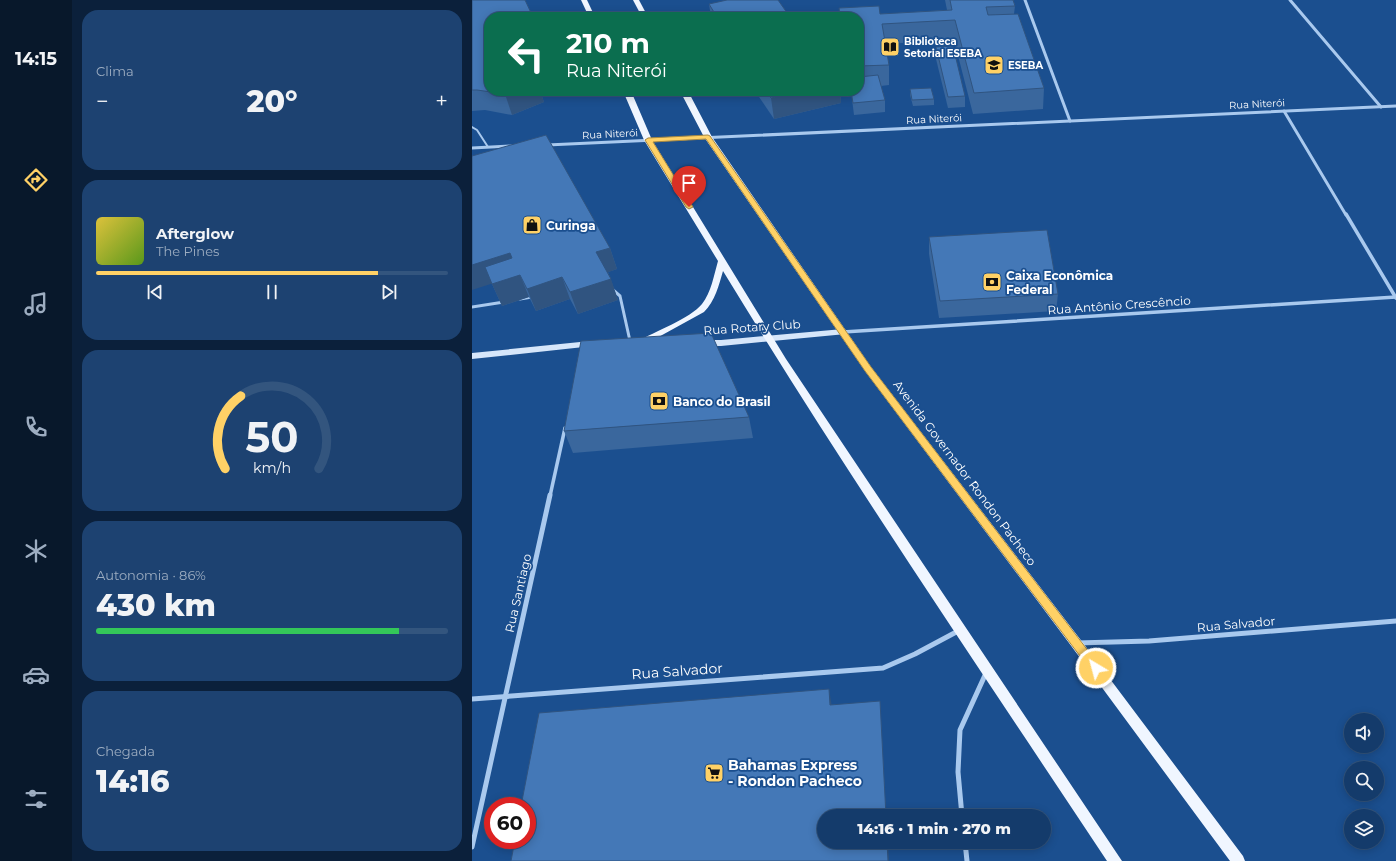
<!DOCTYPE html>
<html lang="pt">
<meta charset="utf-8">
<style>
:root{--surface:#143b6b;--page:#1d4271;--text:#f1f3f6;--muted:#9dadc1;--line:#33557e;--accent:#ffd166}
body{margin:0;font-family:Montserrat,sans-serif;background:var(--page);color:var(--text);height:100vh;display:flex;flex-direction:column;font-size:15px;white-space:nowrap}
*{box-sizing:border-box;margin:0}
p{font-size:13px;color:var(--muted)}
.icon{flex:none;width:22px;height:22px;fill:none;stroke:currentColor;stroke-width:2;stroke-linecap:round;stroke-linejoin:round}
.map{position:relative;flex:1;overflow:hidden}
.drawer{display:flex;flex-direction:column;gap:10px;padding:10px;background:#0b203b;width:400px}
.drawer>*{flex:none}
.hud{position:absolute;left:12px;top:12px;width:380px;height:84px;border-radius:16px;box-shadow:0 2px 10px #0003,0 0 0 1px var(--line);background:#0b6e4f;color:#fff;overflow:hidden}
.fabs{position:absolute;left:872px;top:713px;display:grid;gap:8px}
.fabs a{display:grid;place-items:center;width:40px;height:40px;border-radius:50%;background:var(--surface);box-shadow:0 2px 10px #0003,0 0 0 1px var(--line);font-size:20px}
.speed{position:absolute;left:12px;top:797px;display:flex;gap:8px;font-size:20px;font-weight:700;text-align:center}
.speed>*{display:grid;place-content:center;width:52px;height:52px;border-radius:50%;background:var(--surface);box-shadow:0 2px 10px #0003,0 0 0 1px var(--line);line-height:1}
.speed .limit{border:6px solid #d22;background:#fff;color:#111}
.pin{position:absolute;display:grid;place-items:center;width:34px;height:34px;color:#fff;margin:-41px -17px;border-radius:50% 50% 50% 0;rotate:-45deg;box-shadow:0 0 4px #0007}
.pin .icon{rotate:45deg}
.me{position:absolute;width:44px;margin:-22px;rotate:323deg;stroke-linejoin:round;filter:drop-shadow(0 0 3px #0008)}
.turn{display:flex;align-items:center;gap:14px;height:84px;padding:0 16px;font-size:18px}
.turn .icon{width:52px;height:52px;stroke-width:2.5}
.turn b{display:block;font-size:28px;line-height:34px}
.big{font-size:30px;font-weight:800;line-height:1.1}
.drawer .tile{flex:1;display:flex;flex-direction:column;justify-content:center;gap:6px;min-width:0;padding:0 14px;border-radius:16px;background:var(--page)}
.drawer .dial{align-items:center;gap:0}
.dial svg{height:104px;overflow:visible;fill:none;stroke:var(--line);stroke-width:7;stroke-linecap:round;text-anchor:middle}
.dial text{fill:var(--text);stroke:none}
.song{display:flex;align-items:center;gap:12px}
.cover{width:48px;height:48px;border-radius:6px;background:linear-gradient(135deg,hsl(50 70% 55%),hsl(90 70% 35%))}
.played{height:4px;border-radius:2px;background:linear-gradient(90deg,var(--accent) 80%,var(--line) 80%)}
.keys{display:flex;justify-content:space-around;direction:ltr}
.heat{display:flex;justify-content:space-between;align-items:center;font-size:22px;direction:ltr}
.charge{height:6px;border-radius:3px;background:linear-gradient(90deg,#34c759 86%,var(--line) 0)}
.trip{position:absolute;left:345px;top:809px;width:234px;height:40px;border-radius:20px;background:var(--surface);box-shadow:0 2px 10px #0003,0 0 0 1px var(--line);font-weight:800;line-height:40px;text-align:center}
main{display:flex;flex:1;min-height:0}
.dock{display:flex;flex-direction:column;width:72px;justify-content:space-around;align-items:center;background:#08182b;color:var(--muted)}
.dock .icon{width:28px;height:28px}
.dock .current{color:var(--accent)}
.dock b{font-size:18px;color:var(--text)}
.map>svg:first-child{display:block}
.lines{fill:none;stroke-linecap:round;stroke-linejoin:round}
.service-far1{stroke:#a9c9ee;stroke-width:2}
.service{stroke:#a9c9ee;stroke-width:3}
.minor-far2{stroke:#a9c9ee;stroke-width:3}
.minor-far1{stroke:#a9c9ee;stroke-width:3.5}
.minor{stroke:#a9c9ee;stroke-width:5}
.secondary{fill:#d6e6fa;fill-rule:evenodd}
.primary{fill:#f0f6ff;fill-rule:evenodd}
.wall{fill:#3a679d}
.shaded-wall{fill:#305480}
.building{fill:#4478b7;stroke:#305480}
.route{fill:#ffd166;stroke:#a68842}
.labels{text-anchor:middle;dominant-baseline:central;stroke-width:3.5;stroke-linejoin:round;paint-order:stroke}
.far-poi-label{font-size:10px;font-weight:bold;fill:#fff;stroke:#1b4f8f;text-anchor:start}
.far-street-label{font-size:10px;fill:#fff;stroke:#1b4f8f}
.poi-label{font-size:12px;font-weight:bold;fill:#fff;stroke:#1b4f8f;text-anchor:start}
.street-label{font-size:12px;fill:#fff;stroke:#1b4f8f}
.near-street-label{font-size:14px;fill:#fff;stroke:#1b4f8f}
.near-poi-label{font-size:14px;font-weight:bold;fill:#fff;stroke:#1b4f8f;text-anchor:start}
</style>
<main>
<nav class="dock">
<b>14:15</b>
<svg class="icon current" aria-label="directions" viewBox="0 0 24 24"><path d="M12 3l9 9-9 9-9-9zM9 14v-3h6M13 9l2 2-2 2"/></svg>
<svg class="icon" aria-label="music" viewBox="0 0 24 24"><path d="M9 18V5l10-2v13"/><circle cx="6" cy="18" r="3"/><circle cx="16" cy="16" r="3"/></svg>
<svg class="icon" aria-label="phone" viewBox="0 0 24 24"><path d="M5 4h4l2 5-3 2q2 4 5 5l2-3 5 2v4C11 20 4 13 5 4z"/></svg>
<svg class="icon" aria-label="climate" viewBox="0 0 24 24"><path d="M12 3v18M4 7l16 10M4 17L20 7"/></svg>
<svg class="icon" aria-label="car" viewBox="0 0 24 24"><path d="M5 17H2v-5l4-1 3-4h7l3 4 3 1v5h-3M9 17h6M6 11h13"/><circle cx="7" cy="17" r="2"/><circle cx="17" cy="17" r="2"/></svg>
<svg class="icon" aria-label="filters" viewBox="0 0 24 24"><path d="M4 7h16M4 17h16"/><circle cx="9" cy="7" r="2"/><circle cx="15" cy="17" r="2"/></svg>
</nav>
<section class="drawer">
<div class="tile"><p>Clima</p>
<div class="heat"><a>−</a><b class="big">20°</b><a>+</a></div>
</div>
<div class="tile">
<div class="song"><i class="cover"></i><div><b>Afterglow</b><p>The Pines</p></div></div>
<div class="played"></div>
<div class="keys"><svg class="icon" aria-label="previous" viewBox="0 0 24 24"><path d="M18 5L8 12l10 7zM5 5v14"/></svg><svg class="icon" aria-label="pause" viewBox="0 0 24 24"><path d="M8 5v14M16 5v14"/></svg><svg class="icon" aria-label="next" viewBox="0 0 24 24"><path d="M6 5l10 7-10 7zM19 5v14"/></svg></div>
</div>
<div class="tile dial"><svg viewBox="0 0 100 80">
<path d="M14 69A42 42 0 1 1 86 69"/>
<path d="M14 69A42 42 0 0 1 26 13" stroke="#ffd166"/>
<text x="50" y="56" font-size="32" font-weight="700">50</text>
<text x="50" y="72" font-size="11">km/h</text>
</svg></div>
<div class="tile"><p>Autonomia · 86%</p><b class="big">430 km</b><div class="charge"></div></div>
<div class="tile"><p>Chegada</p><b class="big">14:16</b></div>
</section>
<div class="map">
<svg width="924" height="861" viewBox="0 0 924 861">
<rect width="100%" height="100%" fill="#1b4f8f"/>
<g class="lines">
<path class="service-far1" d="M0,127L5,130L16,147"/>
<g class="service">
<path d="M140,289L148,296L158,341"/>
<path d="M48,299L60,297"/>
<path d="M0,307L32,302"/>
</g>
<g class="minor-far2">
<path d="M553,0L598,121"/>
<path d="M818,0L909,107"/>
<path d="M812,111L874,215"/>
<path d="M75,145L924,106"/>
<path d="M0,148L39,146"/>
</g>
<g class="minor-far1">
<path d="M874,214L924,298"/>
<path d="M371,332L924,297"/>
<path d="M78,496L93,428"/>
</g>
<g class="minor">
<path d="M605,643L677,641L924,621"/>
<path d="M0,699L411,668L443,654L488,630"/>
<path d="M490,816L486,772L488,730L514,673"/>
<path d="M493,842L495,861"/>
<path d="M0,847L78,495"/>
</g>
<g class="secondary">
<path d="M371,329L374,330L375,332L374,334L249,346H234L230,343L234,340H249Z"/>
<path d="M118,341L121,342L122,344L121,346L0,359V353Z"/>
</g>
<g class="primary">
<path d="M109,0H115L123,17H117Z"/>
<path d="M161,0H167L176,17H170Z"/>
<path d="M151,91H159L180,140L314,359L650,861H635C505,665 373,471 251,271C247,285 243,301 232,312L172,345H166L164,343L166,341C182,332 219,318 230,304C239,293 242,275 246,261L172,140Z"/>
<path d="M208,91H216L240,137L399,367L608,639L771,856L773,861H758L600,647L393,371L232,137Z"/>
</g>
</g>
<g class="wall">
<path d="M0,0L17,17L68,91L72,102L40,115L13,110L0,111Z"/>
<path d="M473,0H541L543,6L542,14L572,88L571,109L501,114L482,40L413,44L417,65V85L409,86L413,100V112L382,115L379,91H387V17L408,14L475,10Z"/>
<path d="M237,4L318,17H239Z"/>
<path d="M464,47L493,96V107L476,108L464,59Z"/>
<path d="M438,89L462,99V105L441,106L438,95Z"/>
<path d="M283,91H368L369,103L302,119Z"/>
<path d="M0,156L138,248L145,269L136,272L146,300L106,314L98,299L64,311L57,297L30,306L20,284Z"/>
<path d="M457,237L586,294L584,311L467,318L457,254Z"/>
<path d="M277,417L281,438L101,453L92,431Z"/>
</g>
<g class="shaded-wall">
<path d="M40,91H68L72,102L40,115L33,94Z"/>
<path d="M330,91H368L369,103L302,119L299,98Z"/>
<path d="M138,248L145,269L131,274L124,252Z"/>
<path d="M38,253L47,275L0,290V265Z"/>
<path d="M48,275L57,297L30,306L20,284Z"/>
<path d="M90,277L98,299L64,311L55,289Z"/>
<path d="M139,279L146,300L106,314L98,292Z"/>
<path d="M357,689L360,707L358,705Z"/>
<path d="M415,842H416L417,861H416Z"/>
</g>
<g class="building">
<path d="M0,0H53L61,17H17V91H40L33,94L5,90H0Z"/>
<path d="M255,0H306L318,17H245L237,4Z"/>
<path d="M478,0H541L543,6L514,7L516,15L546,14L572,88L502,93L483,20L410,24L417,65L387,66V17H368L367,8L407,6L408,14L480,10Z"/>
<path d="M481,46L493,96L476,97L464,47Z"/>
<path d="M406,75L413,100L381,103L379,91H387V77Z"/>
<path d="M459,88L462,99L440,100L438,89Z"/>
<path d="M294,91H330L299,98Z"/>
<path d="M74,135L138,248L124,252L139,279L98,292L90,277L55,289L48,275L20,284L13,267L40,258L38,253L0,265V156Z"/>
<path d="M575,230L586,294L468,301L457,237Z"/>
<path d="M239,333L277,417L92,431L109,341Z"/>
<path d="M357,689L358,705L408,701L414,816H352V842H415L416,861H39L43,840H55V806H49L67,713Z"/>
</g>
<path class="route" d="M236,135L238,136L399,367L627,665L629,668L627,672L624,673L620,672L393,371L234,139L181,142L221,207L217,209L214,207L173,140L176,138Z"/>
<defs>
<symbol id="library-square" viewBox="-11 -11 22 22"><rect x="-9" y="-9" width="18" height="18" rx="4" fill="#ffd166" stroke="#1b4f8f"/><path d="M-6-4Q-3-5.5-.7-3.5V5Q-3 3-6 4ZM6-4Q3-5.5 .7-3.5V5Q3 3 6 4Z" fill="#111"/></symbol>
<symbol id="school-square" viewBox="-11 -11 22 22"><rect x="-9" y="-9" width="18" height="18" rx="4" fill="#ffd166" stroke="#1b4f8f"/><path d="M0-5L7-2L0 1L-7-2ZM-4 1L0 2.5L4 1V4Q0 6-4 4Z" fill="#111"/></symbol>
<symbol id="shop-square" viewBox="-11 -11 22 22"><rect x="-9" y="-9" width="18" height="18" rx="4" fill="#ffd166" stroke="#1b4f8f"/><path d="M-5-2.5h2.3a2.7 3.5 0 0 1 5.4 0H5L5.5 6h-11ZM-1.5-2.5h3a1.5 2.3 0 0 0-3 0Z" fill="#111"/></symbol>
<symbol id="bank-square" viewBox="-11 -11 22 22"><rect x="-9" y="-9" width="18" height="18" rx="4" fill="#ffd166" stroke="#1b4f8f"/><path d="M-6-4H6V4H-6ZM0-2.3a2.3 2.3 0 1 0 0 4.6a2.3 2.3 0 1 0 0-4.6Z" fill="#111"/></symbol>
<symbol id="supermarket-square" viewBox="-11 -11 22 22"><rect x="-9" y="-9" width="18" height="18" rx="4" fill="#ffd166" stroke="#1b4f8f"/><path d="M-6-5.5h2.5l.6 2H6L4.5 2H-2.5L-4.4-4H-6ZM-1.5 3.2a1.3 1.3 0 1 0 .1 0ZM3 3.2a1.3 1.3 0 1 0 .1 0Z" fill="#111"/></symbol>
</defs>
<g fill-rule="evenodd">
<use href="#library-square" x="407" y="36" width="22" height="22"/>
<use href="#school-square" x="511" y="54" width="22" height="22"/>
<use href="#shop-square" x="49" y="214" width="22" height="22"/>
<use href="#bank-square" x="509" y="271" width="22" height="22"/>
<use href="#bank-square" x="176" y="390" width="22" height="22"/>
<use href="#supermarket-square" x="231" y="762" width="22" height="22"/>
</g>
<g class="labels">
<g class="far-poi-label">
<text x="432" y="41">Biblioteca<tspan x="432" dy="12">Setorial ESEBA</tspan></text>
<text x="536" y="65">ESEBA</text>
</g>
<g class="far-street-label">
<text transform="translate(785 104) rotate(-3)">Rua Niterói</text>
<text transform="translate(462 119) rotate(-3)">Rua Niterói</text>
<text transform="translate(138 134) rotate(-3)">Rua Niterói</text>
</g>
<g class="poi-label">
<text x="74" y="225">Curinga</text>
<text x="534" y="275">Caixa Econômica<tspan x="534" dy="14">Federal</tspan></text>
<text x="201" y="401">Banco do Brasil</text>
</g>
<g class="street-label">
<text transform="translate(647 305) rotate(-4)">Rua Antônio Crescêncio</text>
<text transform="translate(280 327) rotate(-4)">Rua Rotary Club</text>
<text transform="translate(493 473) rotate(53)">Avenida Governador Rondon Pacheco</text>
<text transform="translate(46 593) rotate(-77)">Rua Santiago</text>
<text transform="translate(764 624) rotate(-5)">Rua Salvador</text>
</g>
<g class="near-street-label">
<text transform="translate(205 671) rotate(-4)">Rua Salvador</text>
</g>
<g class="near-poi-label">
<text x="256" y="765">Bahamas Express<tspan x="256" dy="16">- Rondon Pacheco</tspan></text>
</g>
</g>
</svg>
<div class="fabs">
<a><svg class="icon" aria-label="sound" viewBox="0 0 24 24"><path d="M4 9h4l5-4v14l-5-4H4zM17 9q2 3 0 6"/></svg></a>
<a><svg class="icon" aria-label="search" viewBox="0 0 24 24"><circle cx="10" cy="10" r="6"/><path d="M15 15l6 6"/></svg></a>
<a><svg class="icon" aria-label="layers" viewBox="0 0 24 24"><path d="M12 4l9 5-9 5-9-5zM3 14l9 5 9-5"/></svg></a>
</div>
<div class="speed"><div class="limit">60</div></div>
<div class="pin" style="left:217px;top:207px;background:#d93025"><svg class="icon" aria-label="arrive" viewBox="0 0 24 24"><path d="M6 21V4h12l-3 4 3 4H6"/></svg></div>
<svg class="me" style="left:624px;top:668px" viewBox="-20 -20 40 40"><circle r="17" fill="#ffd166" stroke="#fff" stroke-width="3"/><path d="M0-11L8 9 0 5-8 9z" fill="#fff"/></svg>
<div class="trip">14:16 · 1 min · 270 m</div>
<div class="hud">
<div class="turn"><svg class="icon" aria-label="left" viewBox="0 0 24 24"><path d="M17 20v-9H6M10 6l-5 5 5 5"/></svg><div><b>210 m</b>Rua Niterói</div></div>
</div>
</div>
</main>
